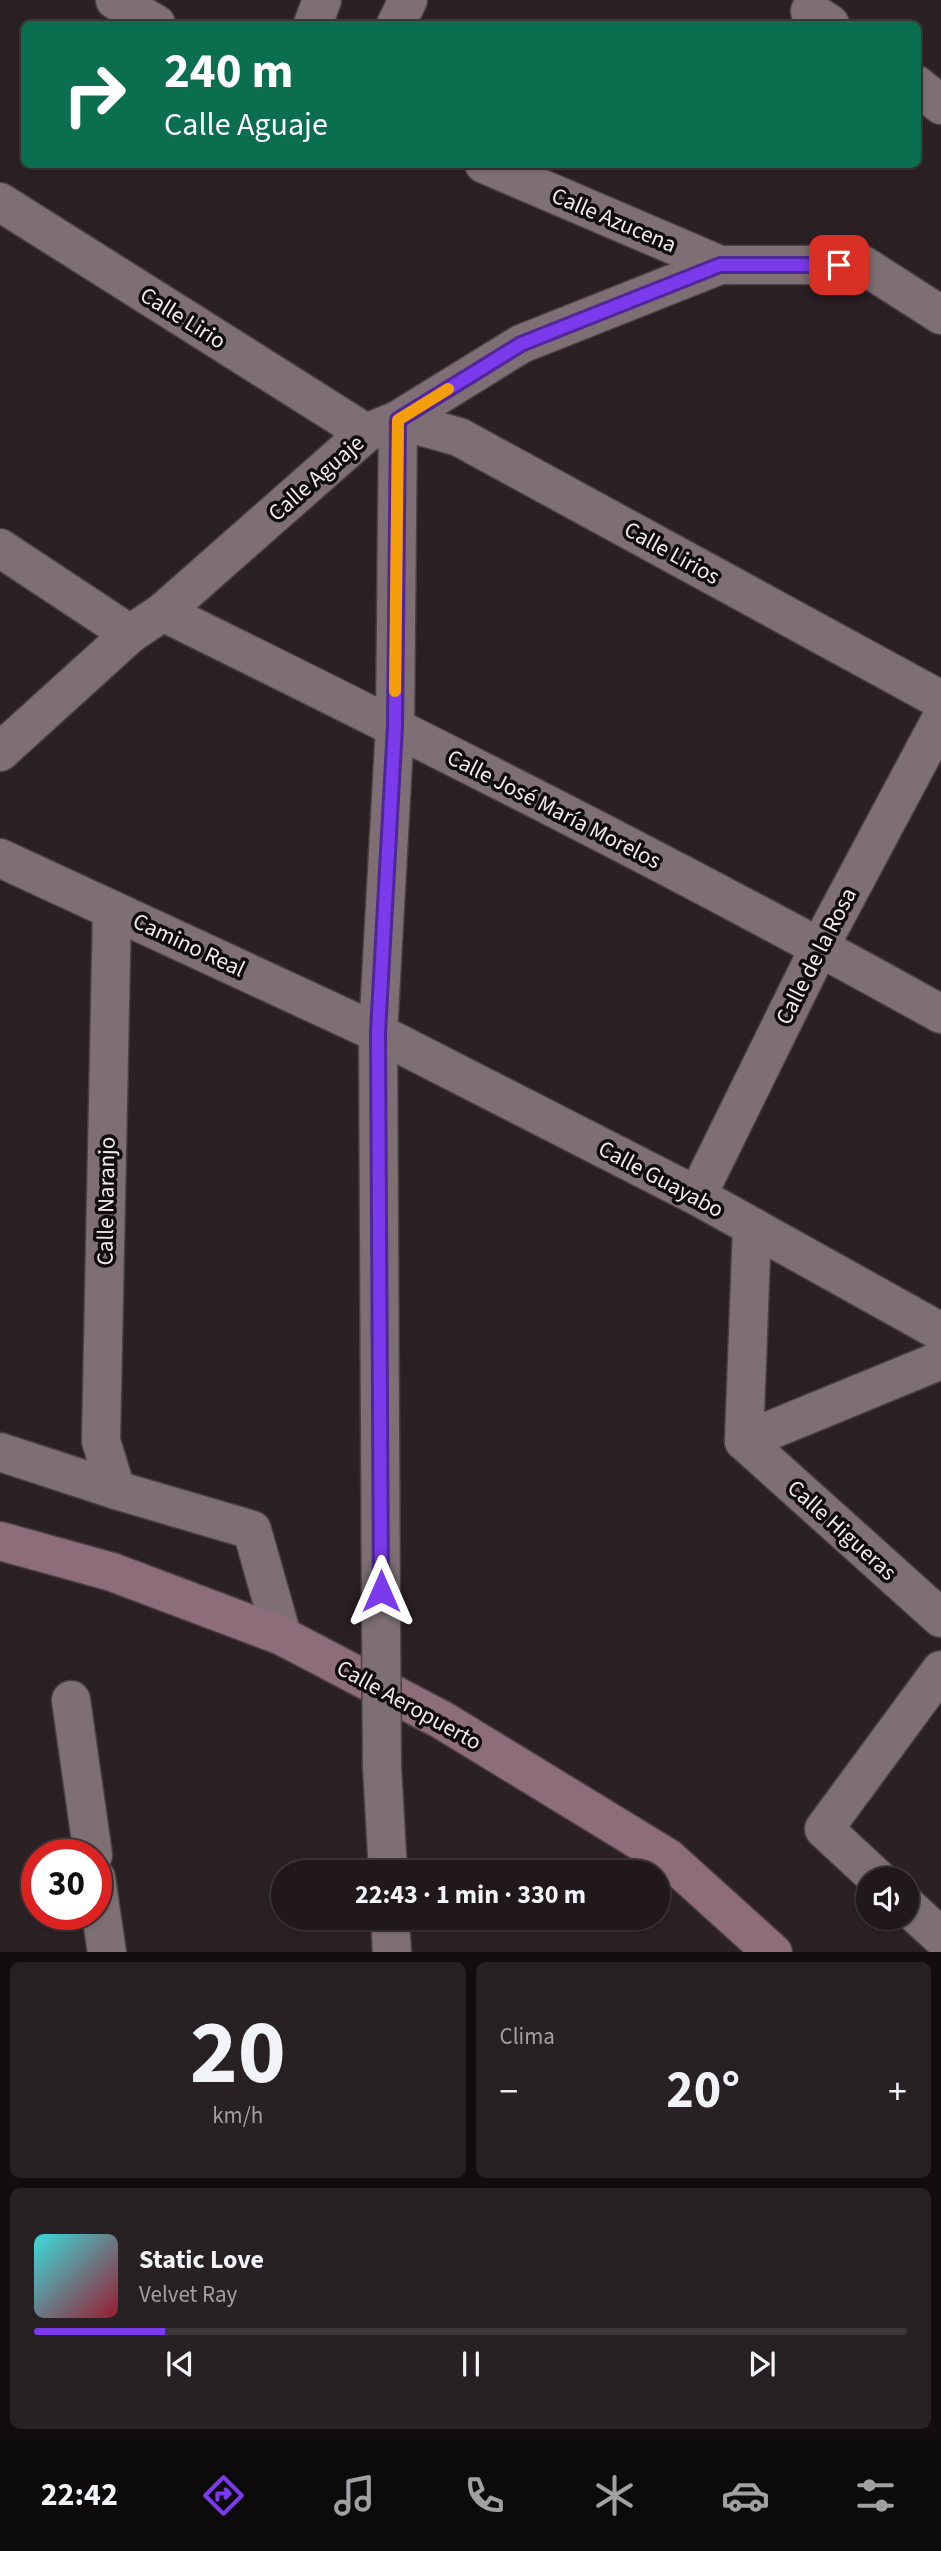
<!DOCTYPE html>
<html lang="es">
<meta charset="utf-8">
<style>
:root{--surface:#20181b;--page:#282124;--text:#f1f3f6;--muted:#a2a0a3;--line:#3d373a;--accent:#7c3aed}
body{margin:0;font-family:"Source Sans 3",sans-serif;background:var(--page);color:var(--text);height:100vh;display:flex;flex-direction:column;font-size:26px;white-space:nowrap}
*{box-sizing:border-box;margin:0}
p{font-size:23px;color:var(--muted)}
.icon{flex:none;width:38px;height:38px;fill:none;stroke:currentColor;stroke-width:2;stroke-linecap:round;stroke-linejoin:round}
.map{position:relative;height:1952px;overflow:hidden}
.details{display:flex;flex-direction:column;gap:10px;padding:10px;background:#120d0f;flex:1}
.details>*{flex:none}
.top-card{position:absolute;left:21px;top:21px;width:900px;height:147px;border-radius:10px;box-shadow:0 2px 5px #0004,0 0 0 2px var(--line);background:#0b6e4f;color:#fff;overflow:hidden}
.fabs{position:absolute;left:856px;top:1867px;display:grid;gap:14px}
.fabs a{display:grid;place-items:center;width:63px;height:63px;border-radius:50%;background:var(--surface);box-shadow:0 2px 5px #0004,0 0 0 2px var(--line);font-size:35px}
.speed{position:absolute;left:21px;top:1839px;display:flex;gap:14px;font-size:35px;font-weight:700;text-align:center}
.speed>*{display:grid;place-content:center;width:91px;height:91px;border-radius:50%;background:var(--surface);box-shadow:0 2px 5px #0004,0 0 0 2px var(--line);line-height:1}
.speed .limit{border:10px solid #d22;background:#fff;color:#111}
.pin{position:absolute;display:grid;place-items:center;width:60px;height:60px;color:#fff;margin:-30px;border-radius:14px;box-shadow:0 4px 10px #0006}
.me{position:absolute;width:77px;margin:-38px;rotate:0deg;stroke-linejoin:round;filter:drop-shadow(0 0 5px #0008)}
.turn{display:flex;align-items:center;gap:24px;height:147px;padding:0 28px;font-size:32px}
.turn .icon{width:91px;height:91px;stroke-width:2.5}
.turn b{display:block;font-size:49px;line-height:60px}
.big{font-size:52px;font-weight:700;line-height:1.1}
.details .widget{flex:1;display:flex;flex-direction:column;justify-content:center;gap:10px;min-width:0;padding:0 24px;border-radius:10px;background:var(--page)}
.details .dial{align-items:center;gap:0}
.dial b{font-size:91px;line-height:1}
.song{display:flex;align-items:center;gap:21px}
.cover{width:84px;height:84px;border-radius:10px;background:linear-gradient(135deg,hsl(180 70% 55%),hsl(350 70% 35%))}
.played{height:7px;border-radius:4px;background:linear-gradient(90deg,var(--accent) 15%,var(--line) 15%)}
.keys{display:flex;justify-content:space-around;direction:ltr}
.heat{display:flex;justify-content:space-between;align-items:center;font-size:38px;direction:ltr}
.details .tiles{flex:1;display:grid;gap:10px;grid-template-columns:1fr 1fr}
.widget:last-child{grid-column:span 2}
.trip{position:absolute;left:271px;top:1860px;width:399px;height:70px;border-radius:35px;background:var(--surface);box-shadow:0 2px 5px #0004,0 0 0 2px var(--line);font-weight:700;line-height:70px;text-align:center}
.tab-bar{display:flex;height:112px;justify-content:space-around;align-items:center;background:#0d0a0b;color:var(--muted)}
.tab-bar .icon{width:49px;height:49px}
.tab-bar .active{color:var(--accent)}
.tab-bar b{font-size:32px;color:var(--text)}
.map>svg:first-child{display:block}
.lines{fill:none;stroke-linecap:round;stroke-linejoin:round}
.minor-casing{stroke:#493f43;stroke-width:41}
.secondary-casing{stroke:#493f43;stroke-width:41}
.minor{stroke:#7d6f74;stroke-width:38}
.secondary{stroke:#8e6d7b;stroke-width:38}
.minor-bridge-casing{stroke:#493f43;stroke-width:41;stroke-linecap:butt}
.minor-bridge{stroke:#7d6f74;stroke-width:38}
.route-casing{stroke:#51269a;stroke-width:18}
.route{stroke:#7c3aed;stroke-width:12}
.slow{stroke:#f59e0b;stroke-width:12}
.labels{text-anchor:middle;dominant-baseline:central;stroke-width:7;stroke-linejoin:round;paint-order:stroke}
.street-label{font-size:23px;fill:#f2eaed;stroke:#100b0d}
</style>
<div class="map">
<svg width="941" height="1953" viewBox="0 0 941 1953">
<rect width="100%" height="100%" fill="#2b2024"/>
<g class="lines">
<defs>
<g id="minor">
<path d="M115,0L156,24"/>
<path d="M810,11L830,24"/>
<path d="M313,24L322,0"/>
<path d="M396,24L408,0"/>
<path d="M917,85L941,105"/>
<path d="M484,164L720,265H863L941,315"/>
<path d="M0,202L366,433"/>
<path d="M0,548L130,634"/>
<path d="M163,612C424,741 686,872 941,1014"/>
<path d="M0,752L130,634L163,612L366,433L398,420L521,344L720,265"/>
<path d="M0,858L378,1033L697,1196L941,1332"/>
<path d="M112,910L101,1441L116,1490"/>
<path d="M697,1196L820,946L941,719"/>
<path d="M744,1441L941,1618"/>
<path d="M744,1441L752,1227"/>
<path d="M744,1441L941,1360"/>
<path d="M0,1452L116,1490L252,1530L282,1636"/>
<path d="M381,1619L378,1033L395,726L398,420L459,437L941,700"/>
<path d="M71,1700L93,1855"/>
<path d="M382,1766L388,1872"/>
<path d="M96,1878L107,1953"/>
<path d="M879,1880L824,1829L941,1670"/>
<path d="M906,1905L941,1937"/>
<path d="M390,1918L392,1953"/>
</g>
<path id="secondary" d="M0,1541L112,1572L282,1636L442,1720L668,1858L773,1953"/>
</defs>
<use href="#minor" class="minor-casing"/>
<use href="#secondary" class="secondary-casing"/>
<use href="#minor" class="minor"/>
<use href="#secondary" class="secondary"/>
<defs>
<path id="minor-bridge" d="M381,1619L382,1766"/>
</defs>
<use href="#minor-bridge" class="minor-bridge-casing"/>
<use href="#minor-bridge" class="minor-bridge"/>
</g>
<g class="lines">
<defs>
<path id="route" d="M381,1591L378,1032L395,726L398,420L521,344L720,265H839"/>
</defs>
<use href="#route" class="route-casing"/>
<use href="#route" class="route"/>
<path class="slow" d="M395,691L398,420L448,389"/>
</g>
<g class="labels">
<g class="street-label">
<text transform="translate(614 220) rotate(23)">Calle Azucena</text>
<text transform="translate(183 318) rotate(32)">Calle Lirio</text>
<text transform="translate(316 478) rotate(-41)">Calle Aguaje</text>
<text transform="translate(672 553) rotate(29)">Calle Lirios</text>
<text transform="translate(554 809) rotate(27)">Calle José María Morelos</text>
<text transform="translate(189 945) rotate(25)">Camino Real</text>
<text transform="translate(816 956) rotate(-63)">Calle de la Rosa</text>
<text transform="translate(661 1179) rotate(28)">Calle Guayabo</text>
<text transform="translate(106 1201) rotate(-89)">Calle Naranjo</text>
<text transform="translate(842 1530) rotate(42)">Calle Higueras</text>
<text transform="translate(409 1705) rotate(29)">Calle Aeropuerto</text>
</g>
</g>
</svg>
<div class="fabs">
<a><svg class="icon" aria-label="sound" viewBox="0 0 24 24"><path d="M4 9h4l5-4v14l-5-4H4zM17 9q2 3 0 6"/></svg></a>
</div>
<div class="speed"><div class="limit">30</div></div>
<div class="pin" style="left:839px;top:265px;background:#d93025"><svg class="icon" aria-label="arrive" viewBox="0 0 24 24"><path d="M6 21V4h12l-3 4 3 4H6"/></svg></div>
<svg class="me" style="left:381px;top:1591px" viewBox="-20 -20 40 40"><path d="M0-17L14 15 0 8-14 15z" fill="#7c3aed" stroke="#fff" stroke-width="4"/></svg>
<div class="trip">22:43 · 1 min · 330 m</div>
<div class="top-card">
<div class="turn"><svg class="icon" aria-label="right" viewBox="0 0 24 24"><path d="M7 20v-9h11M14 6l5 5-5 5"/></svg><div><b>240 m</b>Calle Aguaje</div></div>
</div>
</div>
<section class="details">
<div class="tiles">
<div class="widget dial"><b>20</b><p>km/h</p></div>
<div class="widget"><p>Clima</p>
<div class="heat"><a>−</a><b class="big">20°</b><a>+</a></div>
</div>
<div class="widget">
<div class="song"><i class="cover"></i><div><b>Static Love</b><p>Velvet Ray</p></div></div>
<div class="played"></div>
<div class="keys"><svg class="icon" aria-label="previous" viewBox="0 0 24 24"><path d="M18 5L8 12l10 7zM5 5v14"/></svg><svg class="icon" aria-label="pause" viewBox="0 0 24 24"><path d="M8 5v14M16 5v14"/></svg><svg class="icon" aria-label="next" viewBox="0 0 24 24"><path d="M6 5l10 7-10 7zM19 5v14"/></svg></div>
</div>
</div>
</section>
<nav class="tab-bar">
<b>22:42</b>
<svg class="icon active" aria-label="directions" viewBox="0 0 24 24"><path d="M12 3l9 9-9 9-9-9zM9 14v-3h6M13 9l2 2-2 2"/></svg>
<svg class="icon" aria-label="music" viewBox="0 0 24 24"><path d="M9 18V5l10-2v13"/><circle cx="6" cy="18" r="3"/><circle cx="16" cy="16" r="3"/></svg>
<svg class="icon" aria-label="phone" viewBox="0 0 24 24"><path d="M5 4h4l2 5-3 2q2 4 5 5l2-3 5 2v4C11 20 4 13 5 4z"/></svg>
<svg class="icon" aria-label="climate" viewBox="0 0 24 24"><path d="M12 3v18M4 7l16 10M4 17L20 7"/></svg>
<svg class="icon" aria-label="car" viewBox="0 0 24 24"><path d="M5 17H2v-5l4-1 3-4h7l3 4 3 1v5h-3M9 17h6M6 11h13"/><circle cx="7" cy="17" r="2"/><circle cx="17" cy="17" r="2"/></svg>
<svg class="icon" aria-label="filters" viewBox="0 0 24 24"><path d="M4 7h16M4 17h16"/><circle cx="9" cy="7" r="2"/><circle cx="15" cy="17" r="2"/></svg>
</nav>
